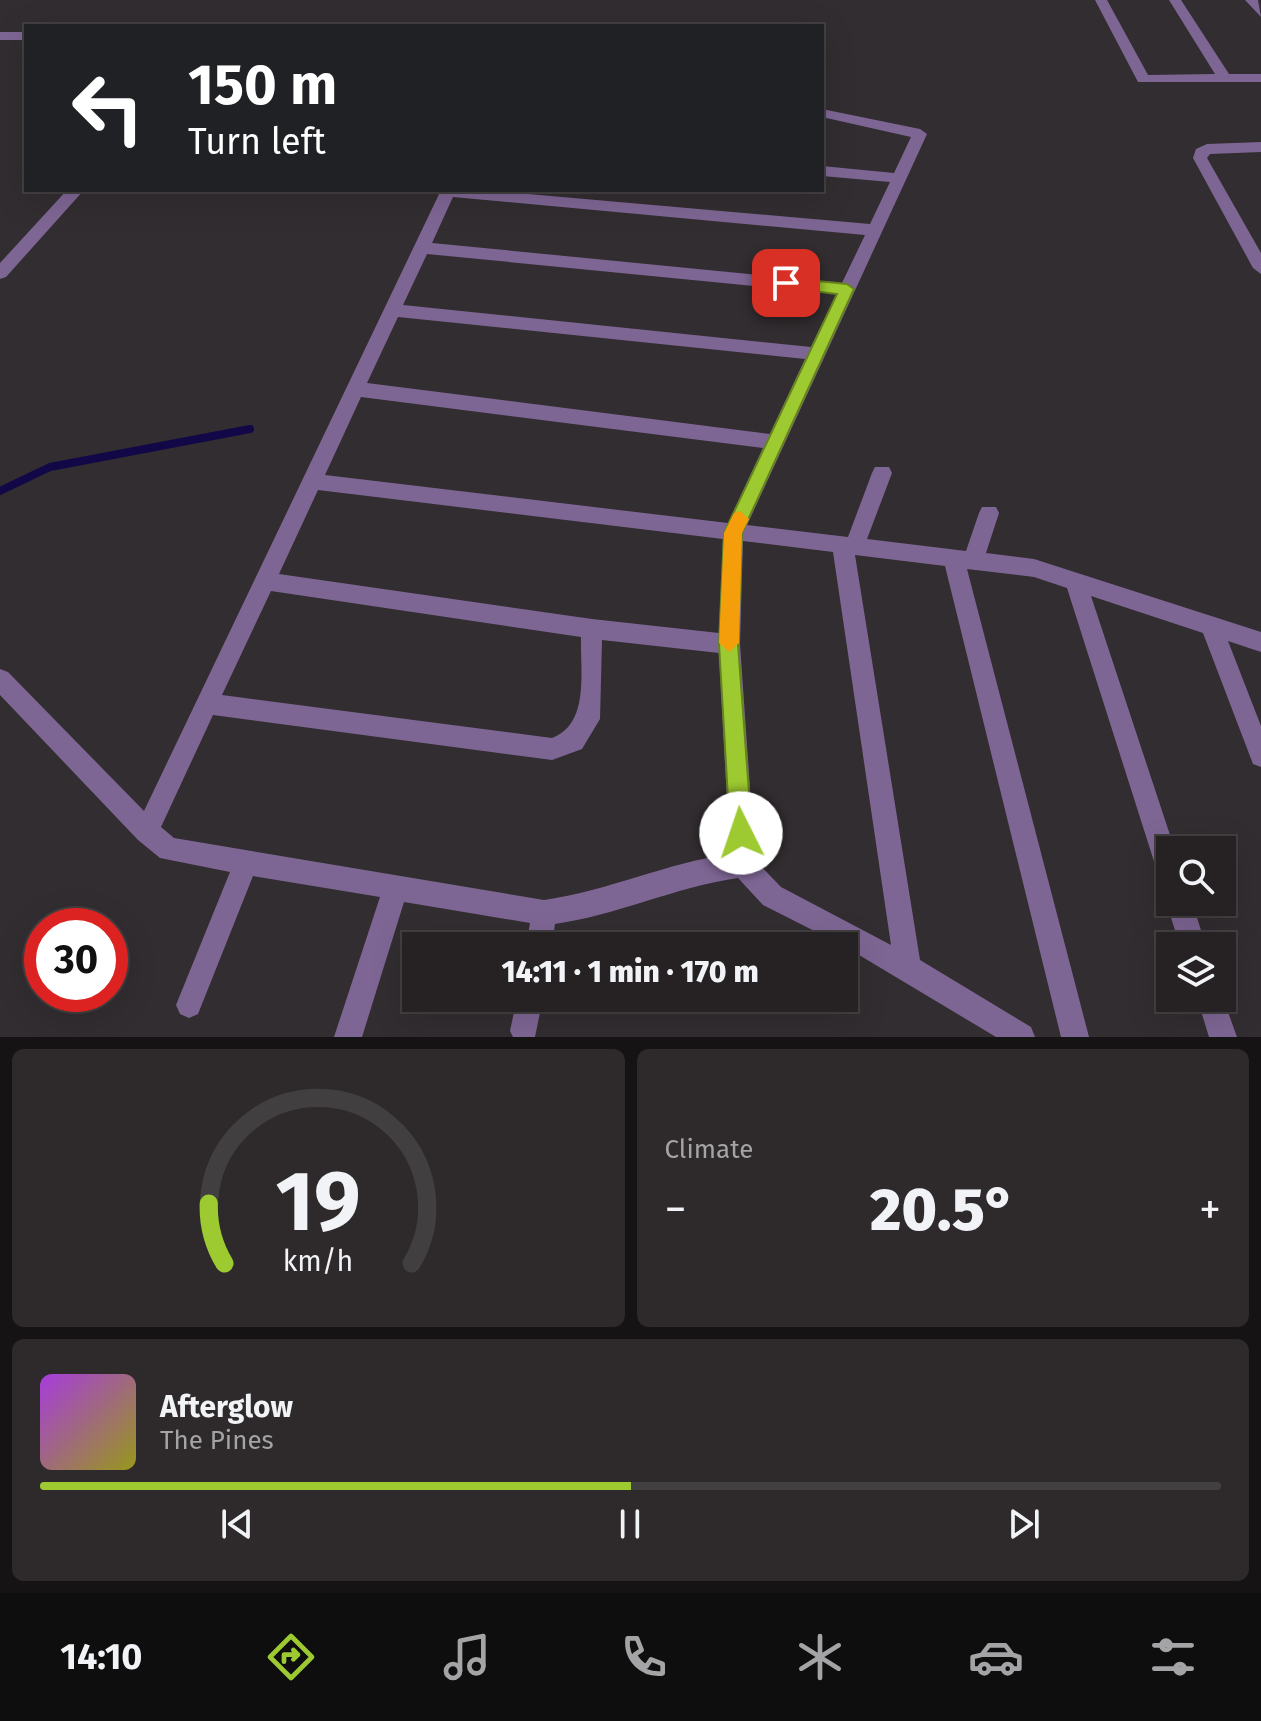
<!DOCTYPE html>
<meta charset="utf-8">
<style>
:root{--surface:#262224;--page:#2e2a2c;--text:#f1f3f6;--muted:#a4a4a6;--line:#423f41;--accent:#9dca30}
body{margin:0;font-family:"Fira Sans",sans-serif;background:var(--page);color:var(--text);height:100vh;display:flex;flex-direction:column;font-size:30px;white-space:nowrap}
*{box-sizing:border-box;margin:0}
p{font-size:26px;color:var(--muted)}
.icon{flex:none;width:44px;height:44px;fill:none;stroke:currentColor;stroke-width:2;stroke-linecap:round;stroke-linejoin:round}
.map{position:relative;height:1037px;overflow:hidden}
.details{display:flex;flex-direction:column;gap:12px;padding:12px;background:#151314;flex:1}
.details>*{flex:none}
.hud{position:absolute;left:24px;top:24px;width:800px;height:168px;border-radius:0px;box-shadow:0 8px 32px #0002,0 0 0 2px var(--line);background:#202124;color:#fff;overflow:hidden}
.controls{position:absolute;left:1156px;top:836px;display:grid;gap:16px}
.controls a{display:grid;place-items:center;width:80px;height:80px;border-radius:0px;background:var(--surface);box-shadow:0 8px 32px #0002,0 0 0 2px var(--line);font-size:40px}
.speed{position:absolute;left:24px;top:908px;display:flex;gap:16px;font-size:40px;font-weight:700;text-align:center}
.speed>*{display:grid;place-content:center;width:104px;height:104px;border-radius:50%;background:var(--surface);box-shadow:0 8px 32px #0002,0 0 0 2px var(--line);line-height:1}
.speed .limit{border:12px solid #d22;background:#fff;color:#111}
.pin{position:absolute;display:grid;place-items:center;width:68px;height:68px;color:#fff;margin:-34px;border-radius:16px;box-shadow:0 4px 12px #0006}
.me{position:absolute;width:88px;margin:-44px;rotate:356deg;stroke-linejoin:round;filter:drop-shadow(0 0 6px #0008)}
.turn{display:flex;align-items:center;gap:28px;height:168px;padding:0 32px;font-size:36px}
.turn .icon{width:104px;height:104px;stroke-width:2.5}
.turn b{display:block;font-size:56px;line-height:68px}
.big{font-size:60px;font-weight:800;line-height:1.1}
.details .widget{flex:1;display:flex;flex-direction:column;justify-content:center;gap:12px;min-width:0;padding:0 28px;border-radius:12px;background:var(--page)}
.details .dial{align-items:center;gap:0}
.dial svg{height:208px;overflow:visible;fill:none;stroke:var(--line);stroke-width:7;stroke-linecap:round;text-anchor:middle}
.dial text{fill:var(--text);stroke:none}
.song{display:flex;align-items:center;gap:24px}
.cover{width:96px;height:96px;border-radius:12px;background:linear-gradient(135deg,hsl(280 70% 55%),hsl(60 70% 35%))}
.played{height:8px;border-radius:4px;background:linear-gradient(90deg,var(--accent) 50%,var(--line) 50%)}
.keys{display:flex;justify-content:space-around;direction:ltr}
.heat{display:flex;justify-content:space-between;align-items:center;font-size:44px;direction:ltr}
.details .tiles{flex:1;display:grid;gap:12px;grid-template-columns:1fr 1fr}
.widget:last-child{grid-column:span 2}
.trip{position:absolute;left:402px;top:932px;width:456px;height:80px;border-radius:0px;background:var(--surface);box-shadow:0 8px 32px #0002,0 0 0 2px var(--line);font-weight:800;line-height:80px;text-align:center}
.tabs{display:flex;height:128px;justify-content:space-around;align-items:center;background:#0f0e0e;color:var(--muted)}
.tabs .icon{width:56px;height:56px}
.tabs .active{color:var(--accent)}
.tabs b{font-size:36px;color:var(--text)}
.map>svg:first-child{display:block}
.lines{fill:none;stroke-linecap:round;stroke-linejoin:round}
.stream{stroke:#120847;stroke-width:8}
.minor{fill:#7e6694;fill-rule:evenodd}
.route{fill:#9dca30;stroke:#66831f;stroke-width:2}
.slow{fill:#f59e0b}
</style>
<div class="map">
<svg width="1261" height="1037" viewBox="0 0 1261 1037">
<rect width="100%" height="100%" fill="#322d30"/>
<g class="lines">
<path class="stream" d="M0,491L50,467L250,429"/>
<g class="minor">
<path d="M1095,0H1107L1148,75L1215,74L1169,0H1181L1229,74H1261V82H1138Z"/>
<path d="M1245,0H1258L1261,17Z"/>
<rect x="0" y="32" width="26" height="8"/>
<path d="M822,109L920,129L927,134L747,525L848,537L872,473L875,467H889L892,473L867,539L966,551L979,513L982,507H996L999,513L986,553L1034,559L1261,632V652L1228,641L1261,726V767L1253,764L1203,633L1091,596L1175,850H1170V886L1161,883L1158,874L1067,588L1034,577L967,569L1089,1037H1061L945,566L855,555L920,960L1031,1027L1035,1037H996L844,946L763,905L738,878C675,887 618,915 555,924L552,946H526L530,923L404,902L362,1037H334L380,897L253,876L198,1014L189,1018L180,1014L176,1005L230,872L160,858L138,840L0,695V669L8,672L144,811L441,190H483L870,224L890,182L822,176V166L894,173L911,137L822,117ZM453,197L865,235L842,283L432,243ZM427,254L837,294L811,347L403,305ZM398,317L805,359L770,434L367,383ZM361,397L763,448L728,523L325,475ZM318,490L723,539L719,633L592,619L279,574ZM743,541L833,552L891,945L781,887L755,860L740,644ZM271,591L581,637C580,671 590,724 552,738L222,695ZM602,640L719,653L730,854C666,863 608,891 544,900L174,838L161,827L213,715L552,760L582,749L600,719Z"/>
<path d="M1261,142V152L1210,154L1207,158L1261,253V274L1253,268L1193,158L1196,149L1207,144Z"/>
<path d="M67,190H84L6,277L0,279V263Z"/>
<path d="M1170,893V902H1192L1206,946H1180L1166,902Z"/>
<path d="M1222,995L1223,998L1237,1037H1209L1197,998H1222Z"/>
<path d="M517,998H543L535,1037H513L510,1031Z"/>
</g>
</g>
<path class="route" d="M786,278L847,284L854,289L742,533L738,644L752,833L749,841L741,844L733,841L730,833L719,644L724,533L837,294L781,287L779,283Z"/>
<path class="slow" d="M740,511L749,519L742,533L739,643L729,652L719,643L724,533L734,513Z"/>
</svg>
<div class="controls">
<a><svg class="icon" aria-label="search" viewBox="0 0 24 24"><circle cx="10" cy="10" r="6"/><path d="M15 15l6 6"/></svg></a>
<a><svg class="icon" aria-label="layers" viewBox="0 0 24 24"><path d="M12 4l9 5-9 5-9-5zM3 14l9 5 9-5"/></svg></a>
</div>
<div class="speed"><div class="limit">30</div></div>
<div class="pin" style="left:786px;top:283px;background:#d93025"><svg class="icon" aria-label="arrive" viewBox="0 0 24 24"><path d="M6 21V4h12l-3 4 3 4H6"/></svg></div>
<svg class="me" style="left:741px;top:833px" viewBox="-20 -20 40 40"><circle r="19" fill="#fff"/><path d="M0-13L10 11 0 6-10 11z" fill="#9dca30"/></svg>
<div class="trip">14:11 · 1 min · 170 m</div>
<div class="hud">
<div class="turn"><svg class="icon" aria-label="left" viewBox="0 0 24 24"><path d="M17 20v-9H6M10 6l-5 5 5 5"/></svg><div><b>150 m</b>Turn left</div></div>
</div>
</div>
<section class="details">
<div class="tiles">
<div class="widget dial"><svg viewBox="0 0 100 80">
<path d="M14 69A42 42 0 1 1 86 69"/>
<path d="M14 69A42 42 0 0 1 8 46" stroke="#9dca30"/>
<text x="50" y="56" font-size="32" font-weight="700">19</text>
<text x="50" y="72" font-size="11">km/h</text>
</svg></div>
<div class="widget"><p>Climate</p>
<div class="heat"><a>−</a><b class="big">20.5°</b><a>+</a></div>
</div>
<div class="widget">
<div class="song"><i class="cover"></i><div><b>Afterglow</b><p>The Pines</p></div></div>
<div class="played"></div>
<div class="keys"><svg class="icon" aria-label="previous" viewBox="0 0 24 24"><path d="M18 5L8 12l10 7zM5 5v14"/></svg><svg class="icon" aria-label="pause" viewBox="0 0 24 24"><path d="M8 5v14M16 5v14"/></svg><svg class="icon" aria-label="next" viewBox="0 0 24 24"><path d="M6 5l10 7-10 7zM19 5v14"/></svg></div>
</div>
</div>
</section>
<nav class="tabs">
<b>14:10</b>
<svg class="icon active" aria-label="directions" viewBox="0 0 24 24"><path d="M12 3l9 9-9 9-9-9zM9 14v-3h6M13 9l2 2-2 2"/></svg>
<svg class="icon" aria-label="music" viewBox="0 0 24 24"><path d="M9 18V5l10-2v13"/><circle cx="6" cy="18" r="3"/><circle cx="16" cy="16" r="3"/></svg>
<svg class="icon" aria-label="phone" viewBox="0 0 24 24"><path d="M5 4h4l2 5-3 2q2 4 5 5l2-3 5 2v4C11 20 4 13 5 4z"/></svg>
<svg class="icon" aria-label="climate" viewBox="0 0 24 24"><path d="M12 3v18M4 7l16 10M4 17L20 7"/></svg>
<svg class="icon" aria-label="car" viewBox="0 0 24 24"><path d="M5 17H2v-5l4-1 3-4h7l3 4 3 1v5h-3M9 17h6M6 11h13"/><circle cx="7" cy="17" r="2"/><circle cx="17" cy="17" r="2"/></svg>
<svg class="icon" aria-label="filters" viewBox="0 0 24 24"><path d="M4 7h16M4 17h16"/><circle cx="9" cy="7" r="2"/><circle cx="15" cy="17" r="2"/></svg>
</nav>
